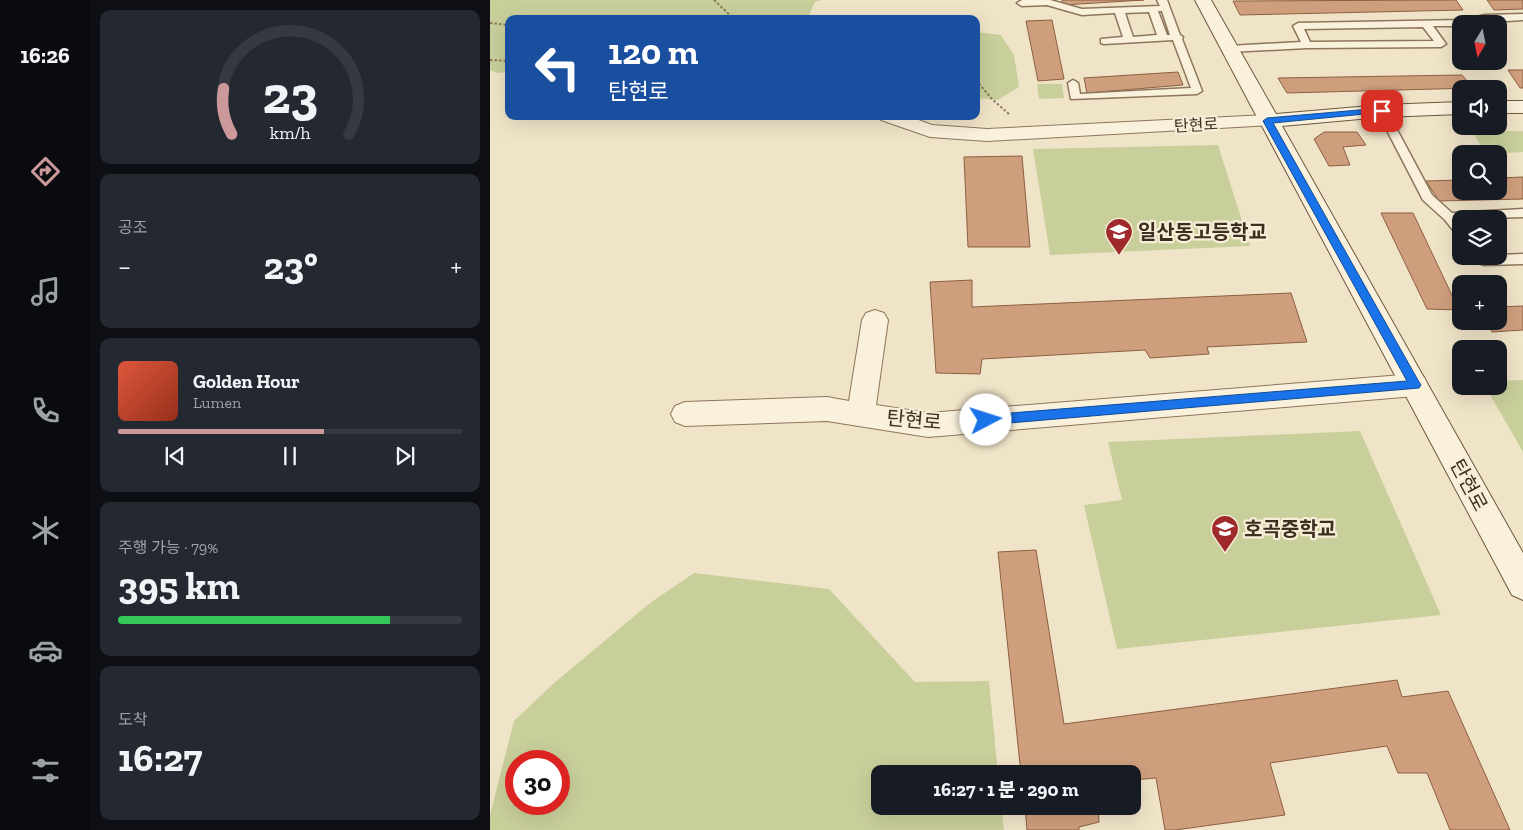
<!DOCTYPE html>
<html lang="ko">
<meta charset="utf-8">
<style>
:root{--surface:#171b24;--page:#242831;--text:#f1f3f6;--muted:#9ea1a6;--line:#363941;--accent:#cc999b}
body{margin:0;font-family:"Zilla Slab","Noto Sans KR",serif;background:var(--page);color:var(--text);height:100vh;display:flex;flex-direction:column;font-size:19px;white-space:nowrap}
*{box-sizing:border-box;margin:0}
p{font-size:16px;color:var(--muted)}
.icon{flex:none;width:28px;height:28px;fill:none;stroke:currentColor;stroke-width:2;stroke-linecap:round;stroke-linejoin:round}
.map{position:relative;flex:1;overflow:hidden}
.details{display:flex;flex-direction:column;gap:10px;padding:10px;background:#0d0f14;width:400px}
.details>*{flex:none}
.guide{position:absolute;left:15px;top:15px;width:475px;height:105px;border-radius:10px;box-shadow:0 5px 20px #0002;background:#1a4fa0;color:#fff;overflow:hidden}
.needle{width:32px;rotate:190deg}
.controls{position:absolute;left:962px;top:15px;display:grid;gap:10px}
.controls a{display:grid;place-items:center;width:55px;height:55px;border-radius:10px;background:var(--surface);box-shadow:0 5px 20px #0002;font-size:25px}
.speed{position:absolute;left:15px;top:750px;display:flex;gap:10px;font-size:25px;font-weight:700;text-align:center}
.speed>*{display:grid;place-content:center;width:65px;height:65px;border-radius:50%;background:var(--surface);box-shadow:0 5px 20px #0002;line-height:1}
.speed .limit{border:8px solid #d22;background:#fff;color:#111}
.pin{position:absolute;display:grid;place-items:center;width:42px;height:42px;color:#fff;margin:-21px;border-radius:10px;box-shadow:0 2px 8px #0006}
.me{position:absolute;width:55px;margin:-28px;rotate:85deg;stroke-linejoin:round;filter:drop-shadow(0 0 4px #0008)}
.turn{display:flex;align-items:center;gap:18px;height:105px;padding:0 20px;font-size:22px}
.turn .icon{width:65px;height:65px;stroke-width:2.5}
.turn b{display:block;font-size:35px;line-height:42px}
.big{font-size:38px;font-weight:800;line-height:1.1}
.details .card{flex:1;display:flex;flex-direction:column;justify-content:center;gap:8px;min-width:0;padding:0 18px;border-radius:10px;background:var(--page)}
.details .dial{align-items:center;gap:0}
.dial svg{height:130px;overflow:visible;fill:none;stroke:var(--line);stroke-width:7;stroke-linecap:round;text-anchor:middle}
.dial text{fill:var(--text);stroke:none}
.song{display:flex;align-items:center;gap:15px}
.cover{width:60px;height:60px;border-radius:8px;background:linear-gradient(135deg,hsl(10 70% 55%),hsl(10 70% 35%))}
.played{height:5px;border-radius:2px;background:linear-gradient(90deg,var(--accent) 60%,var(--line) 60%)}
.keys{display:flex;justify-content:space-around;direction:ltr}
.heat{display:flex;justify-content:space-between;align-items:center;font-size:28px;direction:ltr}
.charge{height:8px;border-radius:4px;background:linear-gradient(90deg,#34c759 79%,var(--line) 0)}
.trip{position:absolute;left:381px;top:765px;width:270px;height:50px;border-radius:10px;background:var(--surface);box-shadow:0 5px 20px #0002;font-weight:800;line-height:50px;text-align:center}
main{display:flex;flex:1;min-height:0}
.dock{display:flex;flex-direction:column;width:90px;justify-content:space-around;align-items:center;background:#090b0e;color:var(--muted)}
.dock .icon{width:35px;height:35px}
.dock .on{color:var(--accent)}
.dock b{font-size:22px;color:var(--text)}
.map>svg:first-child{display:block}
.green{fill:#c9cf9b;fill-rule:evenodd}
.building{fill:#cf9f7d;stroke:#8d5f41}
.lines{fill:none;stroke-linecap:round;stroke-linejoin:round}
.service-casing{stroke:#8d765c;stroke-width:3}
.minor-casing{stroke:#8d765c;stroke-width:2}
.secondary-casing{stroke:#6f573f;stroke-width:2}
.path{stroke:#8d765c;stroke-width:2;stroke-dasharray:2.5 2;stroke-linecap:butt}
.service{fill:#faf1dc;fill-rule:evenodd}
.minor{fill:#faf1dc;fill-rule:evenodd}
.secondary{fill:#faf1dc;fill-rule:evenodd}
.route{fill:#1a73e8;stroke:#114b97}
.labels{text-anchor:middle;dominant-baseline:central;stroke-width:4.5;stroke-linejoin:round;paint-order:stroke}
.far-street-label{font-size:16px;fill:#3d2e20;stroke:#f7eed8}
.poi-label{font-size:20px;font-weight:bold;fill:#3d2e20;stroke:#f7eed8;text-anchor:start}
.street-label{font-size:20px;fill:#3d2e20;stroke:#f7eed8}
</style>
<main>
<nav class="dock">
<b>16:26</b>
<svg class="icon on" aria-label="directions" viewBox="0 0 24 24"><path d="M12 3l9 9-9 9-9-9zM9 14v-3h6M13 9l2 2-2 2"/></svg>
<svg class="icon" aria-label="music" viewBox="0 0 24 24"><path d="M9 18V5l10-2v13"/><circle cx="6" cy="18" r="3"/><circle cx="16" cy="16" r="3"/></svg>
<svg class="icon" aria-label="phone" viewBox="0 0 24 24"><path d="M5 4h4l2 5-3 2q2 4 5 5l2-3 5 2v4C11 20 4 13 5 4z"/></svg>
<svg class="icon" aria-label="climate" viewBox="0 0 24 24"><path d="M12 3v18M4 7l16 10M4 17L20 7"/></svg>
<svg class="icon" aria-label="car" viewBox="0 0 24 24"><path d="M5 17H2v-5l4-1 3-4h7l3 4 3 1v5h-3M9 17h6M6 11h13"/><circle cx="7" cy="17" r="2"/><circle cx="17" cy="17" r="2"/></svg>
<svg class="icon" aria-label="filters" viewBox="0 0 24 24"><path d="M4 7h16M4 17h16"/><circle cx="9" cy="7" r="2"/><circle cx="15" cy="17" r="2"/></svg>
</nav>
<section class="details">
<div class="card dial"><svg viewBox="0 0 100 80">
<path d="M14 69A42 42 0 1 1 86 69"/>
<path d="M14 69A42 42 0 0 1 9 41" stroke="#cc999b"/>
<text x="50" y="56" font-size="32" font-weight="700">23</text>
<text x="50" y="72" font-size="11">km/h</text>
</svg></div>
<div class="card"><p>공조</p>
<div class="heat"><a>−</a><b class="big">23°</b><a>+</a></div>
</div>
<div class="card">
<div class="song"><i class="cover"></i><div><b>Golden Hour</b><p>Lumen</p></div></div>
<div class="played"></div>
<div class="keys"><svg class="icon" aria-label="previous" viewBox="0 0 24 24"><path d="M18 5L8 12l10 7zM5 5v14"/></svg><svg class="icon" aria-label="pause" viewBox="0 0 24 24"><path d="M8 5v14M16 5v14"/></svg><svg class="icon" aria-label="next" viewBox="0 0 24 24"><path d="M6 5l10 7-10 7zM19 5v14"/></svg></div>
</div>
<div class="card"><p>주행 가능 · 79%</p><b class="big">395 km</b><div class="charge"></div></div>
<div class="card"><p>도착</p><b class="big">16:27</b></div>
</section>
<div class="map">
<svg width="1033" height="830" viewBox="0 0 1033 830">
<rect width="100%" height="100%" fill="#f0e4c8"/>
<g class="green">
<path d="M0,0H331L325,2L317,19H19V72L7,73L0,70Z"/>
<path d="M486,32L511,35L524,55L529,87L508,100L486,98Z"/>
<path d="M547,84H572L574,98L549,99Z"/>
<path d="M982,131H1033V152L996,154Z"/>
<path d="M728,145L760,246L560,255L543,149Z"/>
<path d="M1033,380V452L995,386H1009V381Z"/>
<path d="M870,431L951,615L627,649L594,505L632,500L618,442Z"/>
<path d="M204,573L339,589L425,682L499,681L508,774H390V806H511L514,830H0V815L24,721L63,684L160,603ZM26,761H69V804H26Z"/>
</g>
<g class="building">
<path d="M572,0H654L573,5Z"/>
<path d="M966,0L973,10L750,15L743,1Z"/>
<path d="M997,0H1033V9L1004,10Z"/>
<path d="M562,20L574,79L548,81L536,21Z"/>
<path d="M1018,70H1033V88H1030Z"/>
<path d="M688,72L693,85L597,93L594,78Z"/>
<path d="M972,75L983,88L797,93L788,78Z"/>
<path d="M834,132H867L876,145L853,147L860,165L839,166L824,139Z"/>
<path d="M532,156L540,247H478L474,157Z"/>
<path d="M1033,177V199L949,201L936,181L971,180V191H1009V178Z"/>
<path d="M891,213H923L969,310L937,309Z"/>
<path d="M482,280V307L801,293L817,342L717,347L719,354L660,358L655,350L492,359L490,374L446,373L440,282Z"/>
<path d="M1033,306V330L1002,332L996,321H1009V307Z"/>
<path d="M546,550L574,724L907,680L912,697L958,691L1020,830H960L937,773H908L897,746L780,763L795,815L685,830H675L666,778L642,780V774H531L508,552Z"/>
<path d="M535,806H608L609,822L589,827V830H537Z"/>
</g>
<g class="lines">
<defs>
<g id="service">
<path d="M560,0L592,9L670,6L667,0H677L690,35L693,37L692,39L712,91L707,94L581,99L578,83L583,80L588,83L590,94L701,88L683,40L614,44L611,43V39L633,37L625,13L592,15L557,5L532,6L527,3L532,0ZM668,11H672L680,35H677ZM659,12L667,35L643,37L635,13Z"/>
<path d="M1033,14V20L971,24V26H943L956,44L951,47L817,48L739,52L734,49L739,46L811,42L803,26L808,23L973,20L995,15ZM933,27L944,41L820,42L814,29Z"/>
<path d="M892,108L897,111L942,195L962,213L1033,209V217L971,219L969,221L971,224V236L967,235L955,220L933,200L887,111Z"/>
<path d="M1033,254V264L994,265L989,263L984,256Z"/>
</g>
<g id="minor">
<path d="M777,115L784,117L787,121L784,125L497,141L440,137L391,120L388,116H418L442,125L497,129Z"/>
<path d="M385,310L394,313L398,320L386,405L438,413L925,374L934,377L938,385L934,393L925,396L438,437L337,421L195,426L185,422L181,414L185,406L195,402L337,397L359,401L372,320L376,313Z"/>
</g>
<g id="secondary">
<path d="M705,0H721L786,114L892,105L971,102V114L892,117L792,126L1033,553V600L1022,595L772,126L767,121L768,119Z"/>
<rect x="1009" y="101" width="24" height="12"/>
</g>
</defs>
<use href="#service" class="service-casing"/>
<use href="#minor" class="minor-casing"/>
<use href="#secondary" class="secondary-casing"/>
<g class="path">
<path d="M224,0L244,19"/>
<path d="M0,23L19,25"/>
<path d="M0,60L19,61"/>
<path d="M486,80L501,98L520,115"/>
</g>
<use href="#service" class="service"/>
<use href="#minor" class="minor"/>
<use href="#secondary" class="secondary"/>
</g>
<path class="route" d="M892,108L895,109V112L783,123L929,382L931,385L929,388L496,425L492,424L491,420L492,417L496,415L917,381L773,121L777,118Z"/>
<defs>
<symbol id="school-pin" viewBox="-11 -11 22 30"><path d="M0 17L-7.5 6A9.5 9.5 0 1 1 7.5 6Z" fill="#9e2a2b" stroke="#f7eed8"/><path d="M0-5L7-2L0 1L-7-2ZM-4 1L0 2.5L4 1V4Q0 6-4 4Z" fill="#fff"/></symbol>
</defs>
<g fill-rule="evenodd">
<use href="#school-pin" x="613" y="216" width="32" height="43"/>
<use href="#school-pin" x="719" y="513" width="32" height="43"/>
</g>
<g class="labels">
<g class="far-street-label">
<text transform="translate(706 125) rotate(-3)">탄현로</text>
</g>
<g class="poi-label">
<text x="648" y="232">일산동고등학교</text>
<text x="754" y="529">호곡중학교</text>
</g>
<g class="street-label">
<text transform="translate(424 420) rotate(5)">탄현로</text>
<text transform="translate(979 485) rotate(62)">탄현로</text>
</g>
</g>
</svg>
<div class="controls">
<a><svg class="needle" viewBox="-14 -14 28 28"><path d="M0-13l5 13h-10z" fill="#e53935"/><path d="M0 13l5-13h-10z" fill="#9ea1a6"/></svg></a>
<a><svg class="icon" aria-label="sound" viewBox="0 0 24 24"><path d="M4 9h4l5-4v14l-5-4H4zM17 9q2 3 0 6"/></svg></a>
<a><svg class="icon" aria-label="search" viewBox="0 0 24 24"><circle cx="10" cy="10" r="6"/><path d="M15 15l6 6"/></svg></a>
<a><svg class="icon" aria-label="layers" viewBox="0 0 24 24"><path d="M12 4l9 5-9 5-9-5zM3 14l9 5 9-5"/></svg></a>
<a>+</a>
<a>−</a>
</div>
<div class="speed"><div class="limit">30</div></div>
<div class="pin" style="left:892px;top:111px;background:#d93025"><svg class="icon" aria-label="arrive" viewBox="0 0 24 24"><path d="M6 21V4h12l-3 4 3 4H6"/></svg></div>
<svg class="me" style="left:496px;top:420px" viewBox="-20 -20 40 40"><circle r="19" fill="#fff"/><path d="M0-13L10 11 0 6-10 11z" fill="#1a73e8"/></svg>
<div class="trip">16:27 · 1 분 · 290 m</div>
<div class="guide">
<div class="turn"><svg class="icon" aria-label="left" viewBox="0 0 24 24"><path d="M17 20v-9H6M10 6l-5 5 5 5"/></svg><div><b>120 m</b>탄현로</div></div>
</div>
</div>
</main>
